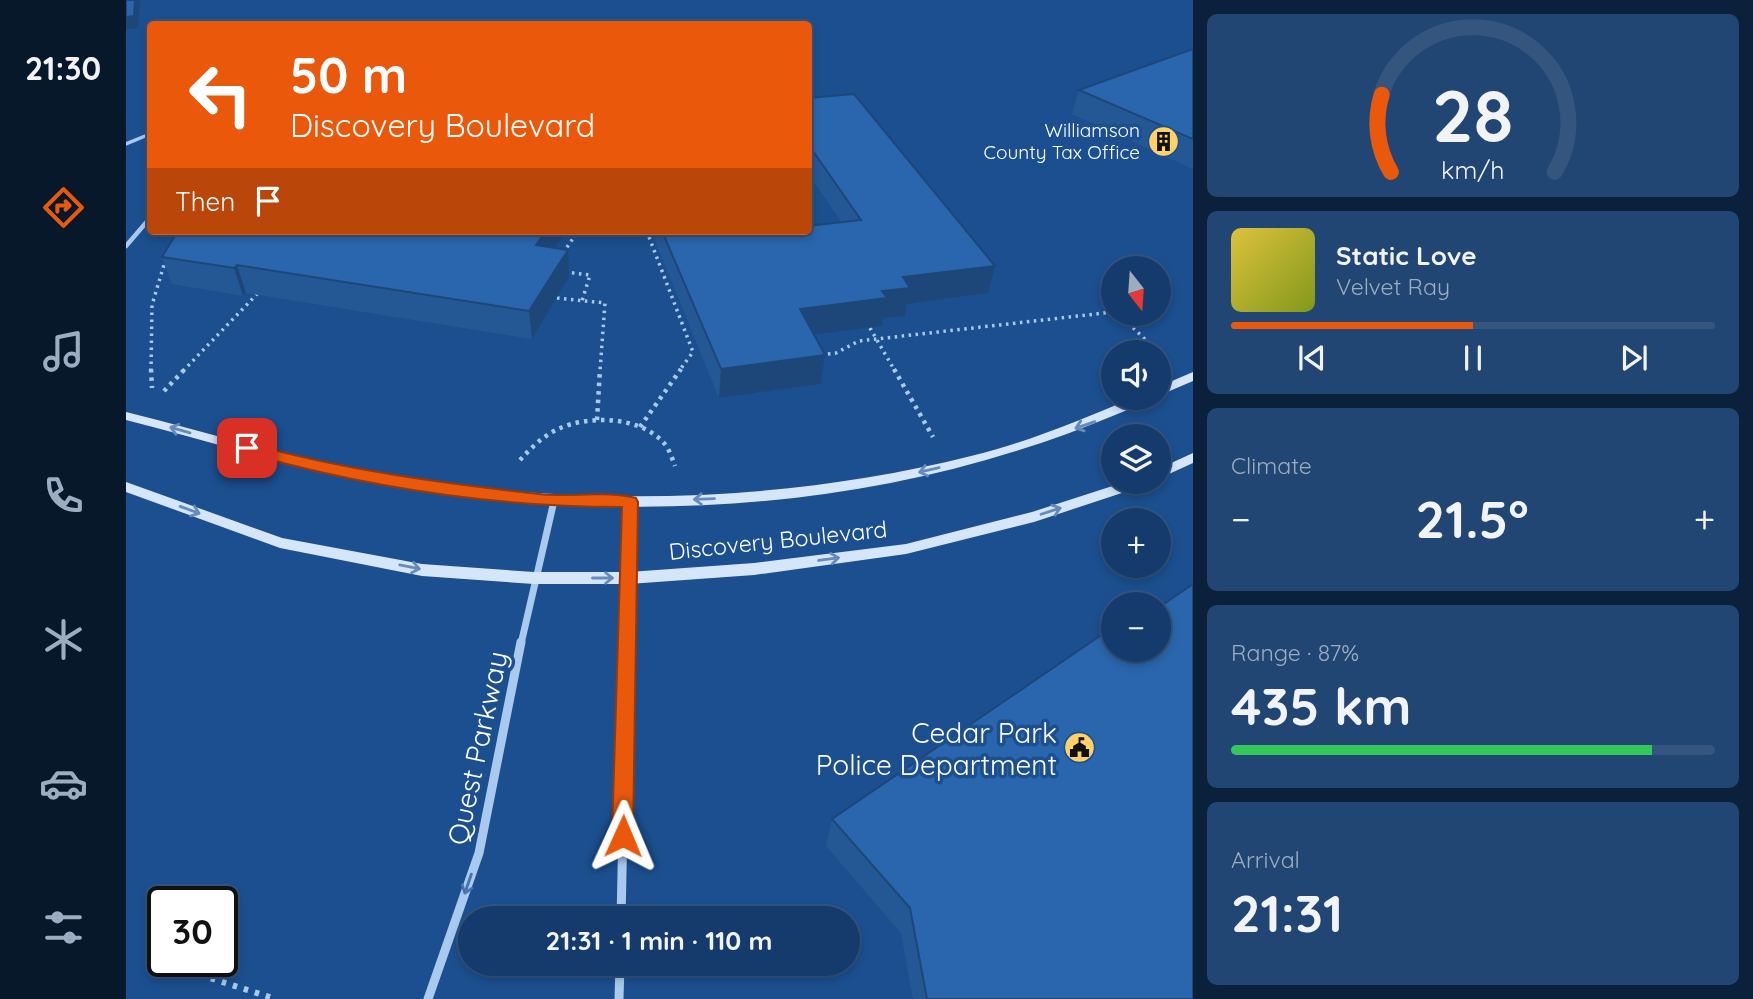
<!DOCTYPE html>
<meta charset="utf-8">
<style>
:root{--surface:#143b6b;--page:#214673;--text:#f1f3f6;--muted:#9dadc1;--line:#33557e;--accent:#ea580c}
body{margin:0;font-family:Quicksand,sans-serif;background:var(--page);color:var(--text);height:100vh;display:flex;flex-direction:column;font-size:26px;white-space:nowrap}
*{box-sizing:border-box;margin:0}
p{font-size:23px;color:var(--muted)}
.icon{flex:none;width:38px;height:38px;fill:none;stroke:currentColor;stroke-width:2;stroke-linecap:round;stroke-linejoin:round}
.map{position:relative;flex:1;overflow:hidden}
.side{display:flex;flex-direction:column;gap:14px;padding:14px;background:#0b203b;width:560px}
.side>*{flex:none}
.top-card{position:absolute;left:21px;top:21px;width:665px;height:214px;border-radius:7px;box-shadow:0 4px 10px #0003,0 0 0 2px var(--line);background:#ea580c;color:#fff;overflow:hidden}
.needle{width:46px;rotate:163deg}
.buttons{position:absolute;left:975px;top:256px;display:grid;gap:14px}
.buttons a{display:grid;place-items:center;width:70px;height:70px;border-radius:50%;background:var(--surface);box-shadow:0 4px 10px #0003,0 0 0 2px var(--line);font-size:35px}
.speed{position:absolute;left:21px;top:886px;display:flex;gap:14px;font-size:35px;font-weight:700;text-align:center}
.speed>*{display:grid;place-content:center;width:91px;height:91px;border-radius:50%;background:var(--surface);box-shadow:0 4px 10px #0003,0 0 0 2px var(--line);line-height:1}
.speed .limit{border:4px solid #111;border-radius:10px;background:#fff;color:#111}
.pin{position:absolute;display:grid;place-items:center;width:60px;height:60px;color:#fff;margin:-30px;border-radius:14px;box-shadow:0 4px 10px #0006}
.me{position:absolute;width:77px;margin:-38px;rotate:1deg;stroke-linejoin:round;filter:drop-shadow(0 0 5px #0008)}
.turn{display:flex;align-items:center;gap:24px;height:147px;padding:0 28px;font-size:32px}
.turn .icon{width:91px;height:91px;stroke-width:2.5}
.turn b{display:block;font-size:49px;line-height:60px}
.then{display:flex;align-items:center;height:66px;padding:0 28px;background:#0003;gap:14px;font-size:26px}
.big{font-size:52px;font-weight:700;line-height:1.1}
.side .card{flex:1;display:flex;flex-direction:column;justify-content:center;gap:10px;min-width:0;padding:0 24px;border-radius:10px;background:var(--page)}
.side .dial{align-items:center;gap:0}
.dial svg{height:182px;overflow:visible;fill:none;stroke:var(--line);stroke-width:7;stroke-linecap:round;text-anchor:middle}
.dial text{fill:var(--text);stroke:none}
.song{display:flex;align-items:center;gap:21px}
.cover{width:84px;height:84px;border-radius:10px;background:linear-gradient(135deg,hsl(50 70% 55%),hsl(70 70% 35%))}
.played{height:7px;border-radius:4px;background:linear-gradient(90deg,var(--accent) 50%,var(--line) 50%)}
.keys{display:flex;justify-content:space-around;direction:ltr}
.heat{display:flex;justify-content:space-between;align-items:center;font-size:38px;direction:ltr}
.charge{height:10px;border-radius:5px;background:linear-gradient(90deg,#34c759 87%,var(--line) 0)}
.trip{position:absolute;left:332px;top:906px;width:402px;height:70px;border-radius:35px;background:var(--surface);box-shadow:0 4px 10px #0003,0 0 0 2px var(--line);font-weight:700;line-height:70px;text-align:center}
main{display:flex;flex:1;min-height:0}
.tab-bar{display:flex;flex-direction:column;width:126px;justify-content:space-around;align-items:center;background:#08182b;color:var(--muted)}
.tab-bar .icon{width:49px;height:49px}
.tab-bar .on{color:var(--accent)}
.tab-bar b{font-size:32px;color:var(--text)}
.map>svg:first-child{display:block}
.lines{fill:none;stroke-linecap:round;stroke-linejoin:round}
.path-far2{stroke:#a9c9ee;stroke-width:3.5;stroke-dasharray:2.5 4.5;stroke-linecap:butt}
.path-far1{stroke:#a9c9ee;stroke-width:4.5;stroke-dasharray:3.5 5;stroke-linecap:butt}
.path{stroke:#a9c9ee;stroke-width:6;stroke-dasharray:4.5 7;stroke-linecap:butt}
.lane-far1{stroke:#a9c9ee;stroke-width:3.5}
.lane{stroke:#a9c9ee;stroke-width:4.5}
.street-far1{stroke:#a9c9ee;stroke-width:7}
.street{stroke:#a9c9ee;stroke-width:9}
.secondary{fill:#d6e6fa;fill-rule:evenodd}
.wall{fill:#245895}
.shaded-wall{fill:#1d4779}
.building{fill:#2a66ad;stroke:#1d4779;stroke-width:2}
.oneway{stroke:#668bba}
.oneway2{stroke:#4674ac}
.route{fill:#ea580c;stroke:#983908;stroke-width:2}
.labels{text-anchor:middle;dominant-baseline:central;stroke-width:7;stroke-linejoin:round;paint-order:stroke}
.far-poi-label{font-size:19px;fill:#fff;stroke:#1b4f8f;text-anchor:end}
.street-label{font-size:23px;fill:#fff;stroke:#1b4f8f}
.near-poi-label{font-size:28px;fill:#fff;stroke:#1b4f8f;text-anchor:end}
.near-street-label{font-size:28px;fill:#fff;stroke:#1b4f8f}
</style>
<main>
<nav class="tab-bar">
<b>21:30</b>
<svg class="icon on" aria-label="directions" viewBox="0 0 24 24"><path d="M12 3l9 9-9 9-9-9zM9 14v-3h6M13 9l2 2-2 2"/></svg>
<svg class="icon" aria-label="music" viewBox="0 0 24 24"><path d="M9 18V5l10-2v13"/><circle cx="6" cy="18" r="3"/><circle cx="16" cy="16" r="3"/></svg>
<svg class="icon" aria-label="phone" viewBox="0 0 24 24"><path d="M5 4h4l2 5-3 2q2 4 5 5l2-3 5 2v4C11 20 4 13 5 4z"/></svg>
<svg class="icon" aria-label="climate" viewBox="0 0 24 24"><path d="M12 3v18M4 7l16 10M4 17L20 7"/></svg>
<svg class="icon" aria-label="car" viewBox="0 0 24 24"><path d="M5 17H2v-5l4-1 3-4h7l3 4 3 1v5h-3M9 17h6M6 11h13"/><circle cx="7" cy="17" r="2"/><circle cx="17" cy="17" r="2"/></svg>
<svg class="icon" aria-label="filters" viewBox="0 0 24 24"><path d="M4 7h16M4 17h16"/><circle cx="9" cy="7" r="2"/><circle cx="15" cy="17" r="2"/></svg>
</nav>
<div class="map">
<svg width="1067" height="999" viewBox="0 0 1067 999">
<rect width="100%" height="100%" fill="#1b4f8f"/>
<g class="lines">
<g class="path-far2">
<path d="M523,237L567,352L553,371"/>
<path d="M437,253L452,231"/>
<path d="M439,272L464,275L456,301"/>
<path d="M431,298L479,303L474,371"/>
<path d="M992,313L1032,352"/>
<path d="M744,328L769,371"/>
<path d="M695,355L710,353L733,341L987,312"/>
<path d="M25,371L26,305L40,258"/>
<path d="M57,371L134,291"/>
</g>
<g class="path-far1">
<path d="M25,369L26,388"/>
<path d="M768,369L807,437"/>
<path d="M38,391L59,369"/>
<path d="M471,420L474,369"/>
<path d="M514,427L555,369"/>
<path d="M394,460C405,448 417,436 432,429C462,415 513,416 537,442C543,448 546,458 549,466"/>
</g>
<path class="path" d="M52,968L150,999"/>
<path class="lane-far1" d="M0,144L24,134"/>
<path class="lane" d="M0,246L24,218"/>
<g class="street-far1">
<path d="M395,644L428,501"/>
<path d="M501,644L504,502"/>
</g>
<g class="street">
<path d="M495,919L501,642"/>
<path d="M302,999L353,853L395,642"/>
<path d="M493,999L494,964"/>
</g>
<g class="secondary">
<path d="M1067,372V381L1032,396V387Z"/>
<path d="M1009,397H1027C1019,405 1005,408 994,413C960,427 926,440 890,451C679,518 447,521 231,479C152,464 77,439 0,420V412C77,431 153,455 231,470C434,508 645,506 845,456C902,442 955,420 1009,397Z"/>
<path d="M1067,453V463L1032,479V469Z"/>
<path d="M1002,481H1025L1023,484L908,522L780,554L628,575L503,584H408L296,576L154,548L0,492V482L156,538L296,564L408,572H503L628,563L780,544L906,512Z"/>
</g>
</g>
<g class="wall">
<path d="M1067,49V169L946,114L953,90Z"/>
<path d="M682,98L869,266L862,293L781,304L779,316L757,318L756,326L688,335L699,355L695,384L593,398L525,231L632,232L715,222L682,173Z"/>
<path d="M429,248L443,277L406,339L120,293L117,296L46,284L36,257Z"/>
<path d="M987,649L1067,999H787L775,933L700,846L706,819Z"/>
</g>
<g class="shaded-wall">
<path d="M9,0H14L12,28L0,29V17Z"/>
<path d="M420,231H440L412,273L410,245Z"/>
<path d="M442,250L443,277L406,339L403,311Z"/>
<path d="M111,265L120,293L117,296L108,268Z"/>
<path d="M869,266L862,293L781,304L779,316L757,318L756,326L671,337L674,309L756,291L777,277Z"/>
<path d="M699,355L695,384L593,398L595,369Z"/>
</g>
<g class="building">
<path d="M0,0H9L8,16L0,17Z"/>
<path d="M1067,49V139L953,90Z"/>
<path d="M728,94L869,266L777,277L784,288L756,291L761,298L674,309L699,355L595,369L536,231H682V226L735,220L682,144V98Z"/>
<path d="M52,231H420L410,245L442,250L403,311L111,265L108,268L36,257Z"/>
<path d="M1067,584V999H801L784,908L706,819L987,627V649H1032V608Z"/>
</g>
<defs><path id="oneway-shaft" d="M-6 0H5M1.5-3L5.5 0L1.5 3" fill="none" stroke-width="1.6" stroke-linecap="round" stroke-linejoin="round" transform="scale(1.75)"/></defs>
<g class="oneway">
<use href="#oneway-shaft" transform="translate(959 425) rotate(161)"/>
<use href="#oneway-shaft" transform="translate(54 430) rotate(-164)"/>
<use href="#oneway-shaft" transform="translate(803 470) rotate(167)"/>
<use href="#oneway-shaft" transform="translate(578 499) rotate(178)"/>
<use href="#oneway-shaft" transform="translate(64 510) rotate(20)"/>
<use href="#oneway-shaft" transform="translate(925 511) rotate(-18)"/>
<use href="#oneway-shaft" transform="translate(703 559) rotate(-8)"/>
<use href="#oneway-shaft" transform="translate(284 567) rotate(11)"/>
<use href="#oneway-shaft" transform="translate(477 578)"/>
</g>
<use class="oneway2" href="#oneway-shaft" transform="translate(342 884) rotate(109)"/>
<path class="route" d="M121,443C217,470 315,483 413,494C443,498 482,490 510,498L512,502L507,836L504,843L497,846L489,843L486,836L496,507C368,507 239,487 116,452L114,448L116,445Z"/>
<defs>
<symbol id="building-disc" viewBox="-11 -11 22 22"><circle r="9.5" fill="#ffd166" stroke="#1b4f8f"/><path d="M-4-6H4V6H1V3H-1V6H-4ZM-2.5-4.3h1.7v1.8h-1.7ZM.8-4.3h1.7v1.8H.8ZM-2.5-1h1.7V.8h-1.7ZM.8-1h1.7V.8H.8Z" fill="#111"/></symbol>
<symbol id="civic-disc" viewBox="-11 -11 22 22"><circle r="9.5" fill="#ffd166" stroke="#1b4f8f"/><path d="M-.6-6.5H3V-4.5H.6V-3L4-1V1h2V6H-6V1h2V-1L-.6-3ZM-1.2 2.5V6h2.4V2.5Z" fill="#111"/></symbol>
</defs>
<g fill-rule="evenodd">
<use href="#building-disc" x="1020" y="124" width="35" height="35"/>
<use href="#civic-disc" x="936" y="730" width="35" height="35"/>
</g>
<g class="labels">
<g class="far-poi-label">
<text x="1014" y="130">Williamson<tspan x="1014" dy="22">County Tax Office</tspan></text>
</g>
<g class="street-label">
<text transform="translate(652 540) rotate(-6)">Discovery Boulevard</text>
</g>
<g class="near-poi-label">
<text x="931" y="732">Cedar Park<tspan x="931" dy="32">Police Department</tspan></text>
</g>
<g class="near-street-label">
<text transform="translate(351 748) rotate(-78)">Quest Parkway</text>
</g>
</g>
</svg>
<div class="buttons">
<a><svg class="needle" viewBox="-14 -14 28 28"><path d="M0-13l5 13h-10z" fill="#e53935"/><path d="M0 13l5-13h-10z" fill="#9dadc1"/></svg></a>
<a><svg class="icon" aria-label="sound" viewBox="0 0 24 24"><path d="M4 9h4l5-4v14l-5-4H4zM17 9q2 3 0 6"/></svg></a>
<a><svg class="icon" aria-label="layers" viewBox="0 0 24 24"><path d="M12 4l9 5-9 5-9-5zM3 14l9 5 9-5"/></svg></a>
<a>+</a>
<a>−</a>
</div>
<div class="speed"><div class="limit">30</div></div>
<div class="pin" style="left:121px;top:448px;background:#d93025"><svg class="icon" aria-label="arrive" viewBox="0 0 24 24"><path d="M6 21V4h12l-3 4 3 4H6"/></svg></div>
<svg class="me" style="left:497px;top:836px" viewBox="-20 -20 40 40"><path d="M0-17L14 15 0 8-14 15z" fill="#ea580c" stroke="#fff" stroke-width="4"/></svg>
<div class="trip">21:31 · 1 min · 110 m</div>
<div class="top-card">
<div class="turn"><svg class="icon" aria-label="left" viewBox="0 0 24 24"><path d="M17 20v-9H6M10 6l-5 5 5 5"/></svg><div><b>50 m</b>Discovery Boulevard</div></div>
<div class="then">Then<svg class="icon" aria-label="arrive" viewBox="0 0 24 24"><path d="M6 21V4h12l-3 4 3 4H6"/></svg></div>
</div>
</div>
<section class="side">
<div class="card dial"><svg viewBox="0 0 100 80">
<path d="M14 69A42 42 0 1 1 86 69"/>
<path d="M14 69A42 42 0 0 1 10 35" stroke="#ea580c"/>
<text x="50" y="56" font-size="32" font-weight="700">28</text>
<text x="50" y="72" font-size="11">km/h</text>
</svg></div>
<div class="card">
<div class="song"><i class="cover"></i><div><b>Static Love</b><p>Velvet Ray</p></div></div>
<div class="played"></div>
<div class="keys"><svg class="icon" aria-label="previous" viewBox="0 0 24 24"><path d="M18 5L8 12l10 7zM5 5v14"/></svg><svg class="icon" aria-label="pause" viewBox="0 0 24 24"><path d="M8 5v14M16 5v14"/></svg><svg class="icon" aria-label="next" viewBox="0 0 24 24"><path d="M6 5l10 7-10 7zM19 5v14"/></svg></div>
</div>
<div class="card"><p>Climate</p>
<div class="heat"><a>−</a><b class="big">21.5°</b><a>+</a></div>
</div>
<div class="card"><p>Range · 87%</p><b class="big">435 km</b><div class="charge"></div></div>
<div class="card"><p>Arrival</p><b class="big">21:31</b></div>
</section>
</main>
